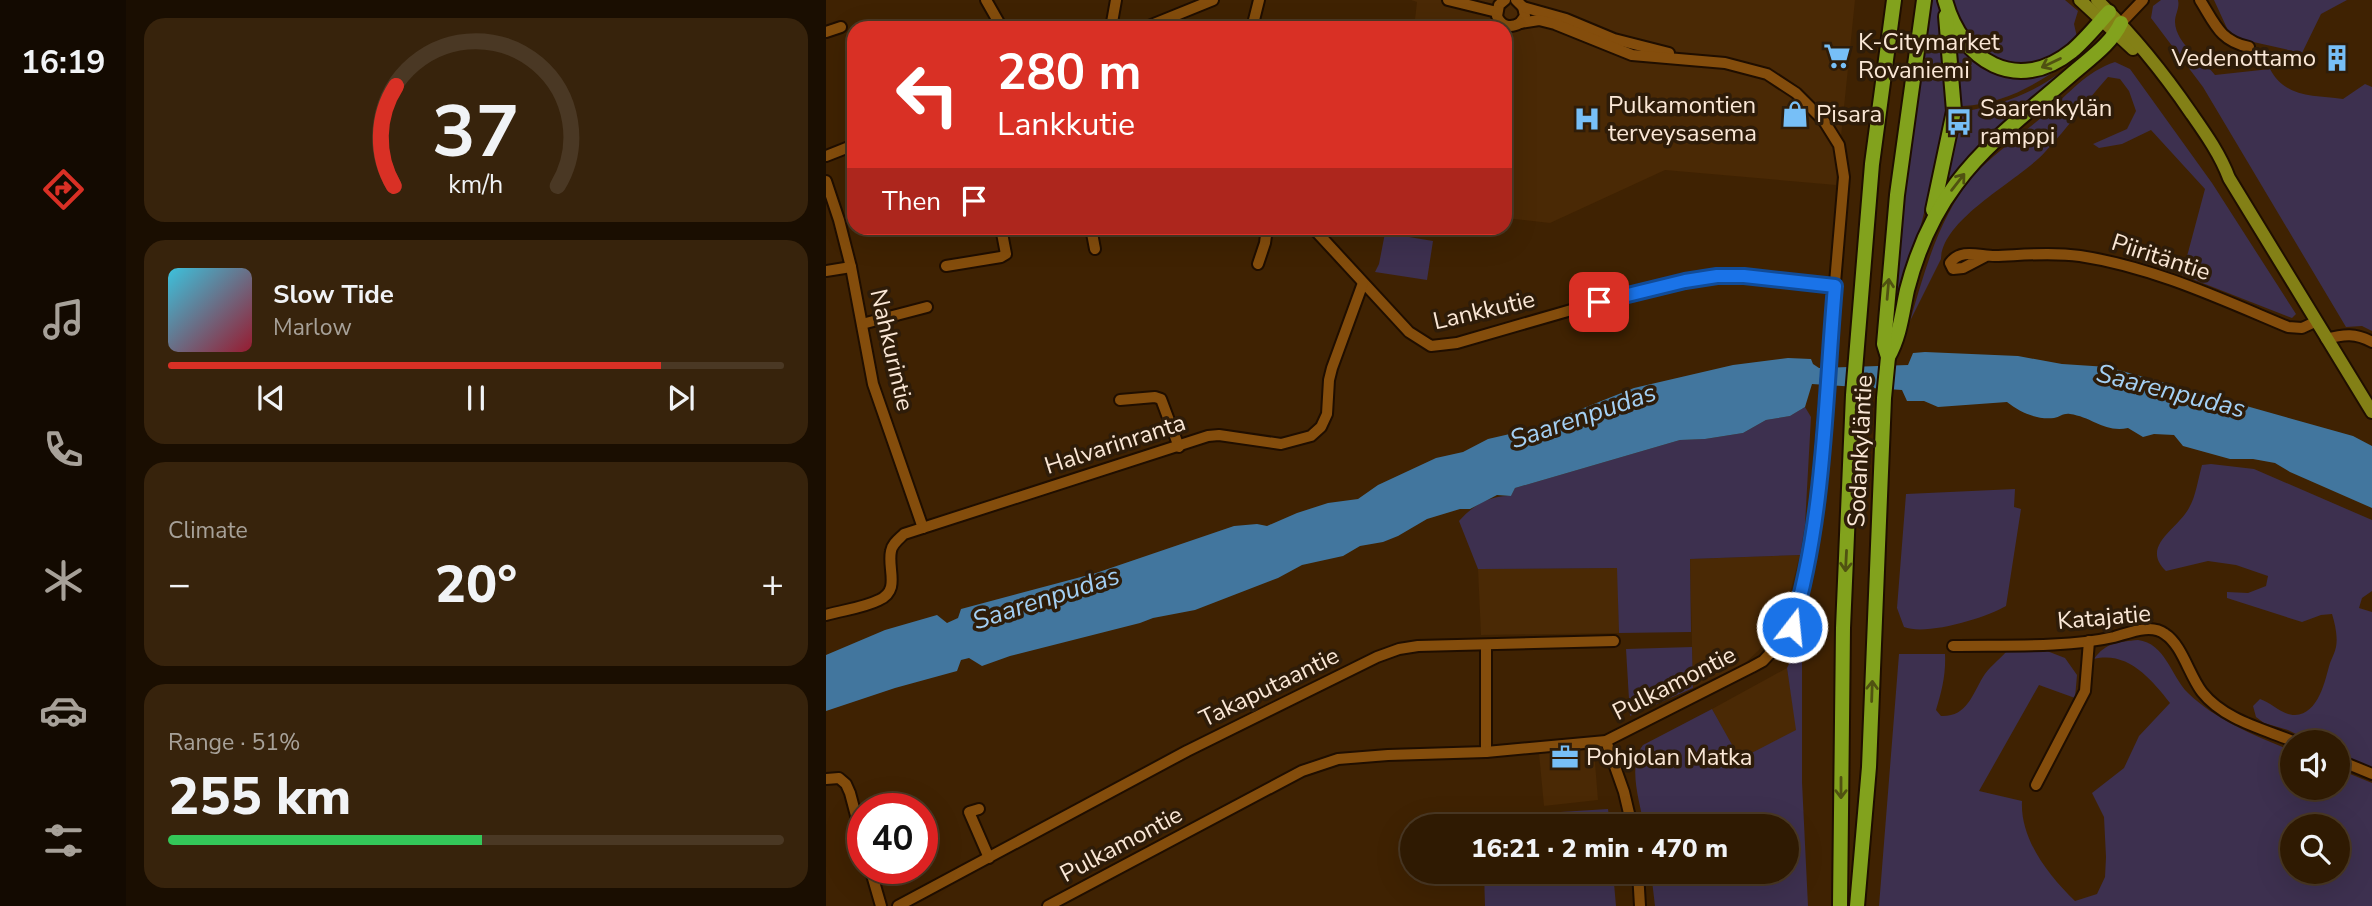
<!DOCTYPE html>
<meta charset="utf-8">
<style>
:root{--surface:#2f1a02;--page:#37230c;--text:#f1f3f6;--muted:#a7a199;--line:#4a3824;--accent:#d93025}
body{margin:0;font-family:"Nunito Sans",sans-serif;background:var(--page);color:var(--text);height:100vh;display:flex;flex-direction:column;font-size:26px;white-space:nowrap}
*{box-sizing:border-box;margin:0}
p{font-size:23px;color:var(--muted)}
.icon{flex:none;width:38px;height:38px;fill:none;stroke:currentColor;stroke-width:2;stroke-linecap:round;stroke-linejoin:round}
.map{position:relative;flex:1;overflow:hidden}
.panel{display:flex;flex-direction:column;gap:18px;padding:18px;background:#1a0e01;width:700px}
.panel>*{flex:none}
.banner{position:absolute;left:21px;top:21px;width:665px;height:214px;border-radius:21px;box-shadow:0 7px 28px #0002,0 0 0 2px var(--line);background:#d93025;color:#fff;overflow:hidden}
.controls{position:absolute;left:1454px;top:730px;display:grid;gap:14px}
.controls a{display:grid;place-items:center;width:70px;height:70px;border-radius:50%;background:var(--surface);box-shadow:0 7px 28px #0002,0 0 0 2px var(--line);font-size:35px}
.speed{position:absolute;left:21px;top:793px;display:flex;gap:14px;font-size:35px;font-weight:700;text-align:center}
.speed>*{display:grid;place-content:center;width:91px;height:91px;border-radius:50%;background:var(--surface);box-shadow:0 7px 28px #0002,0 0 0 2px var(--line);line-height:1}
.speed .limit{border:10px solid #d22;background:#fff;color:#111}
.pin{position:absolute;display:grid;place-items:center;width:60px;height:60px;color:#fff;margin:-30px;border-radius:14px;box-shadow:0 4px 10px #0006}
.me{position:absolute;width:77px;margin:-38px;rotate:16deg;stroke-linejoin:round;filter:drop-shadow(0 0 5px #0008)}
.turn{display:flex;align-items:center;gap:24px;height:147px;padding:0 35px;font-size:32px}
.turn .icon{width:91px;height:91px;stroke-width:2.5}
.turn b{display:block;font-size:49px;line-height:60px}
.then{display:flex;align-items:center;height:66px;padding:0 35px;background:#0003;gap:14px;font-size:26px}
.big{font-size:52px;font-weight:800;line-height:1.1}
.panel .widget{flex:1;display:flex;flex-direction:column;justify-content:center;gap:10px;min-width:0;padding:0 24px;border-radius:21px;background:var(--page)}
.panel .dial{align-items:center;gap:0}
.dial svg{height:182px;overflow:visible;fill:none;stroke:var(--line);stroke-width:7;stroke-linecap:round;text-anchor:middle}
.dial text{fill:var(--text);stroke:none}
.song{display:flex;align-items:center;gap:21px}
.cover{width:84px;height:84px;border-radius:10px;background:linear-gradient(135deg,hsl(190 70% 55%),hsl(350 70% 35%))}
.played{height:7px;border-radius:4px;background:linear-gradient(90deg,var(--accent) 80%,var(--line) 80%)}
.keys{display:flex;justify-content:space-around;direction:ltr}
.heat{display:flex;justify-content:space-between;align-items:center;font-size:38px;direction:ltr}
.charge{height:10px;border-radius:5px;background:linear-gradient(90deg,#34c759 51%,var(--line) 0)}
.trip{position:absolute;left:574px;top:814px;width:399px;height:70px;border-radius:35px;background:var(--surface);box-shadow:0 7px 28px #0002,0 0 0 2px var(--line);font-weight:800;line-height:70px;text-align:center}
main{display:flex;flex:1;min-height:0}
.dock{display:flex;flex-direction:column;width:126px;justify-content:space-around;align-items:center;background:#130a01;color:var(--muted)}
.dock .icon{width:49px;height:49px}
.dock .active{color:var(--accent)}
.dock b{font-size:32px;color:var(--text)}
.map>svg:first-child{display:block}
.built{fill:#4a2905}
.green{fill:#3d304f;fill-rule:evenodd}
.water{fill:#42769e}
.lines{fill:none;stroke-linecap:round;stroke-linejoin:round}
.minor-casing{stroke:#1f0e00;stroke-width:14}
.major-casing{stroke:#1f0e00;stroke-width:16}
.highway-casing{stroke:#1f0e00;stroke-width:18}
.minor{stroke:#844d0c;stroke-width:10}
.major{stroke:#838016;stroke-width:12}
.highway{stroke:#82a21d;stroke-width:14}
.oneway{stroke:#505211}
.route-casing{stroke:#114b97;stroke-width:18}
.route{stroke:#1a73e8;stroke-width:12}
.labels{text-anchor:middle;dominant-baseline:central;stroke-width:7;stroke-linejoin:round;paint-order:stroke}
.poi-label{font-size:24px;fill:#fae7d6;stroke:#2e1c09;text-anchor:start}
.street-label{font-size:24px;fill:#fae7d6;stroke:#2e1c09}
.water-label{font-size:26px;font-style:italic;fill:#a4d0f4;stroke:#2e1c09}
</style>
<main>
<nav class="dock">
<b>16:19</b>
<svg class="icon active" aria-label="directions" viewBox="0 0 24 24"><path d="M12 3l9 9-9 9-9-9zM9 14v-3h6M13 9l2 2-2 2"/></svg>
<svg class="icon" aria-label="music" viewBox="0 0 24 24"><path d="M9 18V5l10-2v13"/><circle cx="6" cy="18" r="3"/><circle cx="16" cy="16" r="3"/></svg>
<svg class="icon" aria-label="phone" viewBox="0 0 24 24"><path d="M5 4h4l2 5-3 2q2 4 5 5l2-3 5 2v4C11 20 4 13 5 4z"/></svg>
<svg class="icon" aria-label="climate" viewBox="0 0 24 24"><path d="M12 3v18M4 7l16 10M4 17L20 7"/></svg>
<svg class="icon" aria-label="car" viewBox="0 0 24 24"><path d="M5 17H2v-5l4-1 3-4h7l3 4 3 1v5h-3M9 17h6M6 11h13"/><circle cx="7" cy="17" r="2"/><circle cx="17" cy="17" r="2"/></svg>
<svg class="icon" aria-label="filters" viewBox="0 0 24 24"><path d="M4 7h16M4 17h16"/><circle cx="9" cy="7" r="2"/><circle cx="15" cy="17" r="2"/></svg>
</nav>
<section class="panel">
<div class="widget dial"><svg viewBox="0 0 100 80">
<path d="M14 69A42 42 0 1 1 86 69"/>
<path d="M14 69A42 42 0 0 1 15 25" stroke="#d93025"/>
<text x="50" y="56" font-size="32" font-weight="700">37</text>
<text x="50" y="72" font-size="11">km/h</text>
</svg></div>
<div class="widget">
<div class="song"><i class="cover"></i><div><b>Slow Tide</b><p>Marlow</p></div></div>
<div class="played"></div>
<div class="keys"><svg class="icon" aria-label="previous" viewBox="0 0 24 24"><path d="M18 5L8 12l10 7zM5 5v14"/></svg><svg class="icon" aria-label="pause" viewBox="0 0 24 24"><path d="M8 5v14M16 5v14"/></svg><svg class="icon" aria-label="next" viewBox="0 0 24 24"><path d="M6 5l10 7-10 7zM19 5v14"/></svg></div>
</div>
<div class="widget"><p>Climate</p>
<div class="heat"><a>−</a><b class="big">20°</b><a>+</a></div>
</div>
<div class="widget"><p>Range · 51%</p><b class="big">255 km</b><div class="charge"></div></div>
</section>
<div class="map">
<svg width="1546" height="906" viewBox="0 0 1546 906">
<rect width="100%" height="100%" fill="#3f2202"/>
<g class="built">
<path d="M585,0H1029L1010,185L839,170L724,223L679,218V28H588L591,2Z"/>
<path d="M974,555L964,593L956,615L933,650L917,665L867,688L864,559Z"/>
<path d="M792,568L793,633L655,635L652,569Z"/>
<path d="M961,668L971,730L914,760L886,709Z"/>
<path d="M768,750L772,800L718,806L713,753Z"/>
</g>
<g class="green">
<path d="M1103,0H1112L1114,11L1122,94L1120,126L1069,328L1063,327L1073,217Z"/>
<path d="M1123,0H1239L1252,11L1248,24L1251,37L1227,57L1205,65L1177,64L1144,42Z"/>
<path d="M1335,0H1352C1354,8 1349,14 1349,22C1350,45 1377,59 1389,75L1444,69C1459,98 1488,95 1517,99L1539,84L1546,87V331L1536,326L1520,327L1377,87L1325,18L1327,6Z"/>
<path d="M1388,0H1521L1495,14L1476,53L1405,37Z"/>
<path d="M1124,30L1132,44L1148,59L1175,74L1243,61C1212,84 1177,104 1137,106L1134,105Z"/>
<path d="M1289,62L1304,69L1386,183L1470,314L1466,318L1356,275L1379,189L1325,130L1296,144L1273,148L1267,144L1301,129L1310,111L1303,91L1294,79L1282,77C1260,101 1242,128 1219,152C1194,180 1116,218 1115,259L1084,321C1099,270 1113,216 1148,175C1166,155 1199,132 1221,113C1242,94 1261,71 1289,62Z"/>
<path d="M1239,69L1240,71L1111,202L1130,130L1136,124V112C1175,105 1207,94 1239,69Z"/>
<path d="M559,233L607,241L601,280L549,272L553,264Z"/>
<path d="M979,407L985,417L979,525L974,555L864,559L865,632L793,633L791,568L652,569L633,521C647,505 664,495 685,496L689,488L854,440L879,439L917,433L940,420L964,416Z"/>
<path d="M1385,464L1428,469L1546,520V591L1536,598L1533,608L1546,612V770L1512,754V742H1486L1462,730L1438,723L1430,717L1427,706L1434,699C1446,703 1456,715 1469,715C1493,714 1499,680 1504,663C1506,658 1509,652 1510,647C1512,637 1509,624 1506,614L1495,615L1476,622L1401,598V592L1422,593L1440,586L1442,576L1410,565L1382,561L1340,571C1314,546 1351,530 1363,508C1370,496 1372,479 1376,465Z"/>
<path d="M1189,489L1188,507L1195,509L1180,606C1160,618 1100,636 1078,627L1071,608L1080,494Z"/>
<path d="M1312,640C1339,643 1345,676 1362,693C1391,721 1430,736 1466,751V788H1512V769L1546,783V906H1053L1073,654H1119C1120,674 1116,691 1110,710L1115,716C1141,717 1146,695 1157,677C1162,668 1173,660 1180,652L1221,651L1239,658L1251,675L1249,698L1213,685L1153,791L1196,801C1194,839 1222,875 1249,901L1271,894L1279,877L1280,857L1278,817L1266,793L1298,768L1313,736L1344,703C1325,679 1302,651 1268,659C1280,642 1293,642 1312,640ZM1466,826H1512V872H1466Z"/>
<path d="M866,647L867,688L804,716L800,649Z"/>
<path d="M976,659V782L982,906H829L825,872H961V826H818C814,801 801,766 817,745L886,709L914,759L970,730L961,668L965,660Z"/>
<path d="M782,809L784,826H657L656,817Z"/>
<path d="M658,872H787L790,906H659Z"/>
</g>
<path class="water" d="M1099,352L1192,356L1236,364L1282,367L1527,436L1546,446V508L1464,472L1449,463L1427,459H1404L1357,446L1348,435L1328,434L1317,437L1302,428C1279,433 1266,417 1244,414C1237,413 1234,417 1228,418C1210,420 1194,412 1181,402L1112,407L1098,401H1081L1076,390L986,384L979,407L964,416L940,420L917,433L879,439L854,440L689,488L685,496L671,495L644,509H634L601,519L572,536L557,542L534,546L517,556L476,565L452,578L369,610L327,618L314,623L184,656L156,666L143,658L135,660L131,671L69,688L0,711V655L59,630L111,615L121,623L132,618L135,609L270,573L408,526L431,524L441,526L471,513L502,503L532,499L552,485L610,458L637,452L662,439L705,429L808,388L907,365L962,358L985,359L987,364L993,368L1082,365L1087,353Z"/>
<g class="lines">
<defs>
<g id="minor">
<path d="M160,0L176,28"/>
<path d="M622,0L671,12"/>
<path d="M679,0L673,5L671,16C675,26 684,29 694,23L699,16L697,7L690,0"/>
<path d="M1374,0C1389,24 1394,41 1423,47"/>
<path d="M697,7L740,19L788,39L843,53"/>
<path d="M1295,23L1317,0"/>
<path d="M285,28L290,0"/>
<path d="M318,28L387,0"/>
<path d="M426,28L433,0"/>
<path d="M0,32L15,27"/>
<path d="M0,156L28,145"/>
<path d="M0,181L13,220L25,267L47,384L97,528"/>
<path d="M265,228L269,249"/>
<path d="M487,228L583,332L605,346L631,343L773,302L859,281L891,276H917L1009,286"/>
<path d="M1160,256L1137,268L1127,269L1124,263C1135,248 1153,256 1169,256C1197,255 1226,252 1254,256C1327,267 1395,299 1462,327L1476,328L1489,322"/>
<path d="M432,264L439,243L441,228"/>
<path d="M120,266L175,257L180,254L175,228"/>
<path d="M0,271L25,267"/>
<path d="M36,324L101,307"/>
<path d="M1500,339C1518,334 1530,333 1546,342"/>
<path d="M294,400L329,397L335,399L353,447"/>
<path d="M0,615C17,610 37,608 53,600C75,590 61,569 65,551C66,544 73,539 78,534L382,436L393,435L455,444L485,436L495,427L501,414L503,380L506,368L537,283"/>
<path d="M1127,646C1177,645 1240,648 1288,637C1303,633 1325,623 1339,634C1356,645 1363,675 1376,692C1398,720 1438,729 1469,742"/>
<path d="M780,741L798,792L806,826"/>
<path d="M660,752V646"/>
<path d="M1512,760L1546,774"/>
<path d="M0,779L13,778L20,784L24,793L37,842"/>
<path d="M1210,785L1259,691L1263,641"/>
<path d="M153,809L143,812L163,858"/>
<path d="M44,868L55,906"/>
<path d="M812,872L814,906"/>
<path d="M72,906L361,751L551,657L573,649L592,646L788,641"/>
<path d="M222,906L476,771L512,759L562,755L660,752L780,741L926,667L937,661L952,645L966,627L981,570L988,530L1018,177L1013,145L998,121L970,93L941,74L899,63L806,55L729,24L713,20L694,23"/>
</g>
<g id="major">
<path d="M1254,0L1307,49"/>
<path d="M1271,0C1306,34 1337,72 1365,113C1379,133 1394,154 1403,178L1546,412"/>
</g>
<g id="highway">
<path d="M1119,0C1135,61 1191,95 1246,51C1259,40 1271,25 1283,12"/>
<path d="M1107,210L1128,111L1120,16"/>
<path d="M1062,357C1074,336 1076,313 1081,290C1091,251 1106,216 1130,184C1162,141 1207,108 1247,73C1263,59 1286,43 1295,23"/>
<path d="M1014,906L1017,628L1027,395L1046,164L1068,0"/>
<path d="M1031,906L1043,767L1058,398L1062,357L1058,344L1071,195L1098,0"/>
</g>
</defs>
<use href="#minor" class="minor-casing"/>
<use href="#major" class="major-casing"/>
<use href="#highway" class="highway-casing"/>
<use href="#minor" class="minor"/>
<use href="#major" class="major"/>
<use href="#highway" class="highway"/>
</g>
<defs><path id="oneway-shaft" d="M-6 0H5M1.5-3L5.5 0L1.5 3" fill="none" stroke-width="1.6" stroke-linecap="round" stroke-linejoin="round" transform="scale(1.75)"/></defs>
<g class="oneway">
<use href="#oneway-shaft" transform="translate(1225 63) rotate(154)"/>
<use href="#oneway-shaft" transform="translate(1132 182) rotate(-52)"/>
<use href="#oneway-shaft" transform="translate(1062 289) rotate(-85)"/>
<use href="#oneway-shaft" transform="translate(1020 561) rotate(93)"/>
<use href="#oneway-shaft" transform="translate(1046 691) rotate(-88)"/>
<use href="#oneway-shaft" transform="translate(1015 788) rotate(90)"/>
</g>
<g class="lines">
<defs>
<path id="route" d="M773,302L859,281L891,276H918L1009,286C999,400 999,517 966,627"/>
</defs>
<use href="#route" class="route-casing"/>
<use href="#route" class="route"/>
</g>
<defs>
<symbol id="supermarket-bare" viewBox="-9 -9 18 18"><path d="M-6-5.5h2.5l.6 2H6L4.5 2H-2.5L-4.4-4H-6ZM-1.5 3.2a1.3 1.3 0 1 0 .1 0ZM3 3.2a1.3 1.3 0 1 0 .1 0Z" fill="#77bff7" stroke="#2e1c09" stroke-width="2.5" paint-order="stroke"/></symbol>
<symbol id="building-bare" viewBox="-9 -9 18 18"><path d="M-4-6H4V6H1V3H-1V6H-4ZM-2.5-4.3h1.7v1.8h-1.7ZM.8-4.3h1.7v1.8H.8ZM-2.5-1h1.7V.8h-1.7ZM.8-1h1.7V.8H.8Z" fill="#77bff7" stroke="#2e1c09" stroke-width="2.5" paint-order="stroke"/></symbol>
<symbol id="shop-bare" viewBox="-9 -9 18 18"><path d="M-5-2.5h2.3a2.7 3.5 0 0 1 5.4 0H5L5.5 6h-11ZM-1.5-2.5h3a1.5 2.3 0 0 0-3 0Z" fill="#77bff7" stroke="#2e1c09" stroke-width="2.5" paint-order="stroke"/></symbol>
<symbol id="hospital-bare" viewBox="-9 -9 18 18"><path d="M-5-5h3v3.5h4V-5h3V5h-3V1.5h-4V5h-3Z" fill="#77bff7" stroke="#2e1c09" stroke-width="2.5" paint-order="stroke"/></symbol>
<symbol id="bus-bare" viewBox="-9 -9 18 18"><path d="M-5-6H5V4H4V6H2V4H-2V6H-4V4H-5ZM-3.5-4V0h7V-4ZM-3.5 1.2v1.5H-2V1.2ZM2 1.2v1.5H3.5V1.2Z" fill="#77bff7" stroke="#2e1c09" stroke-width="2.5" paint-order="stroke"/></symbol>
<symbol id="office-bare" viewBox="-9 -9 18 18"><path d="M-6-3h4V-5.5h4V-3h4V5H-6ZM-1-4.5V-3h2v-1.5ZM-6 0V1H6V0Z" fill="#77bff7" stroke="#2e1c09" stroke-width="2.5" paint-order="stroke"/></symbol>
</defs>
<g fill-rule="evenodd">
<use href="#supermarket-bare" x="992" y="37" width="38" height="38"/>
<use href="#building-bare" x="1492" y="39" width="38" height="38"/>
<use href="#shop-bare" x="950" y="95" width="38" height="38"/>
<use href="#hospital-bare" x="742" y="100" width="38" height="38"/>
<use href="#bus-bare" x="1114" y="103" width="38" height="38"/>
<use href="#office-bare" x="720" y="738" width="38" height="38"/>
</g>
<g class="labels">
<g class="poi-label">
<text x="1032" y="42">K-Citymarket<tspan x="1032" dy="28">Rovaniemi</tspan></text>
<text x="1490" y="58" text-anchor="end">Vedenottamo</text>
<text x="782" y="105">Pulkamontien<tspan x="782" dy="28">terveysasema</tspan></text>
<text x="1154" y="108">Saarenkylän<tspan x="1154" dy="28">ramppi</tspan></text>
<text x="990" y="114">Pisara</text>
<text x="760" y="757">Pohjolan Matka</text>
</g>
<g class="street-label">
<text transform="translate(1335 257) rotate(18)">Piiritäntie</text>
<text transform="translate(658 310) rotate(-13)">Lankkutie</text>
<text transform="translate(66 350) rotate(77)">Nahkurintie</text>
<text transform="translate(289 444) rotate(-18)">Halvarinranta</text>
<text transform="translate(1034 451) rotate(-87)">Sodankyläntie</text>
<text transform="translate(1278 617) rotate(-5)">Katajatie</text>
<text transform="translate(848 683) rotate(-27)">Pulkamontie</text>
<text transform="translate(443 687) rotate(-26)">Takaputaantie</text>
<text transform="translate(295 844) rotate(-28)">Pulkamontie</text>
</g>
<g class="water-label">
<text transform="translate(1345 391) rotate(14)">Saarenpudas</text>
<text transform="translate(757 416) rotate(-19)">Saarenpudas</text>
<text transform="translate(220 598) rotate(-18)">Saarenpudas</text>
</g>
</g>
</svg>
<div class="controls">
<a><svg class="icon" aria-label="sound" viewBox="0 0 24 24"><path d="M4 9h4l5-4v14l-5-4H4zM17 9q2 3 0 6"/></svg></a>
<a><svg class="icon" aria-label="search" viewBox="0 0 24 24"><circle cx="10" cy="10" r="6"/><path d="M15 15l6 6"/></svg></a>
</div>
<div class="speed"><div class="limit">40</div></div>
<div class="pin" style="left:773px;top:302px;background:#d93025"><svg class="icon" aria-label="arrive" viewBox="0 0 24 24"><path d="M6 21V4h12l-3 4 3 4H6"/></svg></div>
<svg class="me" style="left:966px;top:627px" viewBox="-20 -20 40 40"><circle r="17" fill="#1a73e8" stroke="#fff" stroke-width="3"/><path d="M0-11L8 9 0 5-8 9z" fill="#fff"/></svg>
<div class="trip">16:21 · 2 min · 470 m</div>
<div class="banner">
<div class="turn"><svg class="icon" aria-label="left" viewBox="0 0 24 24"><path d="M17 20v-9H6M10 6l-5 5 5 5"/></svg><div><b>280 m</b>Lankkutie</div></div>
<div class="then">Then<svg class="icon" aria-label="arrive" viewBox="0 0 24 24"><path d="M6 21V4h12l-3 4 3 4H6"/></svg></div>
</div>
</div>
</main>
